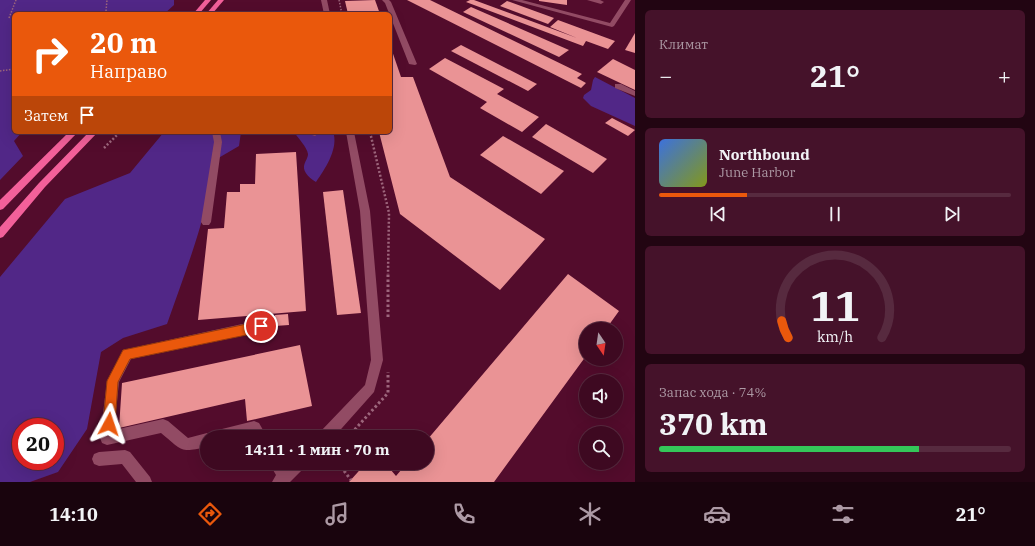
<!DOCTYPE html>
<html lang="ru">
<meta charset="utf-8">
<style>
:root{--surface:#3e0921;--page:#45122a;--text:#f1f3f6;--muted:#ad9aa5;--line:#572a3f;--accent:#ea580c}
body{margin:0;font-family:"IBM Plex Serif",serif;background:var(--page);color:var(--text);height:100vh;display:flex;flex-direction:column;font-size:15px;white-space:nowrap}
*{box-sizing:border-box;margin:0}
p{font-size:13px;color:var(--muted)}
.icon{flex:none;width:22px;height:22px;fill:none;stroke:currentColor;stroke-width:2;stroke-linecap:round;stroke-linejoin:round}
.map{position:relative;flex:1;overflow:hidden}
.panel{display:flex;flex-direction:column;gap:10px;padding:10px;background:#220512;width:400px}
.panel>*{flex:none}
.banner{position:absolute;left:12px;top:12px;width:380px;height:122px;border-radius:6px;box-shadow:0 4px 16px #0002,0 0 0 1px var(--line);background:#ea580c;color:#fff;overflow:hidden}
.needle{width:26px;rotate:167deg}
.buttons{position:absolute;left:579px;top:322px;display:grid;gap:8px}
.buttons a{display:grid;place-items:center;width:44px;height:44px;border-radius:50%;background:var(--surface);box-shadow:0 4px 16px #0002,0 0 0 1px var(--line);font-size:20px}
.speed{position:absolute;left:12px;top:418px;display:flex;gap:8px;font-size:20px;font-weight:700;text-align:center}
.speed>*{display:grid;place-content:center;width:52px;height:52px;border-radius:50%;background:var(--surface);box-shadow:0 4px 16px #0002,0 0 0 1px var(--line);line-height:1}
.speed .limit{border:6px solid #d22;background:#fff;color:#111}
.pin{position:absolute;display:grid;place-items:center;width:34px;height:34px;color:#fff;margin:-17px;border:2px solid #fff;border-radius:50%;box-shadow:0 1px 4px #0007}
.me{position:absolute;width:44px;margin:-22px;rotate:5deg;stroke-linejoin:round;filter:drop-shadow(0 0 3px #0008)}
.turn{display:flex;align-items:center;gap:14px;height:84px;padding:0 12px;font-size:18px}
.turn .icon{width:52px;height:52px;stroke-width:2.5}
.turn b{display:block;font-size:28px;line-height:34px}
.then{display:flex;align-items:center;height:38px;padding:0 12px;background:#0003;gap:8px;font-size:15px}
.big{font-size:30px;font-weight:700;line-height:1.1}
.panel .widget{flex:1;display:flex;flex-direction:column;justify-content:center;gap:6px;min-width:0;padding:0 14px;border-radius:6px;background:var(--page)}
.panel .dial{align-items:center;gap:0}
.dial svg{height:104px;overflow:visible;fill:none;stroke:var(--line);stroke-width:7;stroke-linecap:round;text-anchor:middle}
.dial text{fill:var(--text);stroke:none}
.song{display:flex;align-items:center;gap:12px}
.cover{width:48px;height:48px;border-radius:6px;background:linear-gradient(135deg,hsl(220 70% 55%),hsl(70 70% 35%))}
.played{height:4px;border-radius:2px;background:linear-gradient(90deg,var(--accent) 25%,var(--line) 25%)}
.keys{display:flex;justify-content:space-around;direction:ltr}
.heat{display:flex;justify-content:space-between;align-items:center;font-size:22px;direction:ltr}
.charge{height:6px;border-radius:3px;background:linear-gradient(90deg,#34c759 74%,var(--line) 0)}
.trip{position:absolute;left:200px;top:430px;width:234px;height:40px;border-radius:20px;background:var(--surface);box-shadow:0 4px 16px #0002,0 0 0 1px var(--line);font-weight:700;line-height:40px;text-align:center}
.tabs{display:flex;height:64px;justify-content:space-around;align-items:center;background:#19040d;color:var(--muted)}
.tabs .icon{width:28px;height:28px}
.tabs .current{color:var(--accent)}
.tabs b{font-size:18px;color:var(--text)}
main{display:flex;flex:1;min-height:0}
.map>svg:first-child{display:block}
.green{fill:#512787;fill-rule:evenodd}
.building{fill:#ea9395}
.lines{fill:none;stroke-linecap:round;stroke-linejoin:round}
.path-far2{stroke:#9d667c;stroke-width:1.5;stroke-dasharray:1.5 1.5;stroke-linecap:butt}
.path-far1{stroke:#9d667c;stroke-width:2.5;stroke-dasharray:2 2;stroke-linecap:butt}
.path{stroke:#9d667c;stroke-width:3;stroke-dasharray:2.5 2.5;stroke-linecap:butt}
.minor{fill:#924b64;fill-rule:evenodd}
.major{fill:#f3609a;fill-rule:evenodd}
.route{fill:#ea580c;stroke:#983908}
</style>
<main>
<div class="map">
<svg width="635" height="482" viewBox="0 0 635 482">
<rect width="100%" height="100%" fill="#530c2c"/>
<g class="green">
<path d="M0,0H174V5L164,14H14V132H22L14,141L23,156L0,180Z"/>
<path d="M595,77L635,98V126L591,106L583,98L584,95L591,90L593,80Z"/>
<path d="M164,132H241L239,146L215,160C207,217 186,270 167,324L123,338L101,352L87,429L58,472L30,482H0V277L65,199L130,173ZM21,427H55V461H21Z"/>
<path d="M294,132H328L334,135C337,151 325,169 316,182C311,179 303,173 304,166C305,161 308,158 308,154C307,147 298,138 294,132Z"/>
</g>
<g class="building">
<path d="M375,0L380,14H348L345,1Z"/>
<path d="M407,0H430L582,74L577,78L586,83L581,88Z"/>
<path d="M470,0H474L577,38L550,27L558,20L615,41L608,49L586,41L583,46L466,2Z"/>
<path d="M539,0H567V5L539,1Z"/>
<path d="M507,1L554,18L548,24L500,6Z"/>
<path d="M471,7L569,50L559,57L463,12Z"/>
<path d="M141,11V14H115V13Z"/>
<path d="M635,33V53L625,50Z"/>
<path d="M390,45L401,77H413L450,177L545,239L500,290L400,214L379,132H390Z"/>
<path d="M461,45L537,84L528,91L451,51Z"/>
<path d="M445,58L504,89L497,94L539,117L522,132L480,108L487,102L429,69Z"/>
<path d="M613,59L635,70V90L597,72Z"/>
<path d="M612,118L635,130L628,136L605,123Z"/>
<path d="M546,124L607,159L593,173L532,137Z"/>
<path d="M503,136L564,171L541,194L480,155Z"/>
<path d="M296,152L306,311L198,320L208,229L224,228L227,192H240V184H255L256,154Z"/>
<path d="M343,190L361,313L337,315L323,192Z"/>
<path d="M568,274L619,311L606,329H586V356L494,482H349L366,463H385L396,476L407,463H427V440Z"/>
<path d="M288,314L289,325L275,326V315Z"/>
<path d="M300,345L312,406L247,421L245,399L119,428L122,383Z"/>
</g>
<g class="lines">
<g class="path-far2">
<path d="M339,0L342,14"/>
<path d="M106,11L107,0"/>
<path d="M9,18L16,0"/>
<path d="M0,71L14,69"/>
</g>
<g class="path-far1">
<path d="M370,132L389,213L388,274"/>
<path d="M104,148L120,132"/>
</g>
<g class="path">
<path d="M388,317V273"/>
<path d="M348,437L388,393V372"/>
<path d="M338,463L351,480"/>
</g>
<g class="minor">
<path d="M321,0H327L330,14H324Z"/>
<path d="M382,0H389L391,2L417,64L415,65L409,64L385,3Z"/>
<path d="M512,0H522L610,23L625,0H631L614,26L612,27Z"/>
<path d="M587,0H600L604,2L601,4Z"/>
<path d="M615,84H621L635,91V96L615,88Z"/>
<path d="M212,132H220L222,142L211,222L209,225H203L201,222L214,142Z"/>
<path d="M311,132H319V133L315,136L312,135Z"/>
<path d="M346,132H354L370,211L383,360L374,392L334,437H318L320,432L365,385L371,360L360,211Z"/>
<path d="M261,320L265,322L267,326L265,330L261,332L131,359L119,382L114,430L163,419L168,421L188,438L207,433L212,436L213,432L218,430L254,421L259,423L267,437H252L251,435L244,437H207V447C179,453 183,451 161,433L107,445L102,443L100,438L107,381L123,350Z"/>
<path d="M125,450L130,452L150,477L152,482H136L122,464L99,466L94,464L92,459L94,454L99,452Z"/>
<path d="M269,463H284L286,466L289,463H306L304,468L290,482H272L276,475Z"/>
</g>
<g class="major">
<path d="M205,0H211L199,14H193Z"/>
<path d="M218,0H224L212,14H206Z"/>
<path d="M69,132H78L3,209L0,210V200Z"/>
<path d="M89,132H98L45,187L3,237L0,238V227L39,183Z"/>
</g>
</g>
<path class="route" d="M261,321L265,323L266,326L265,330L261,332L130,359L118,382L115,424L113,428L109,430L104,428L103,424L107,381L123,350Z"/>
</svg>
<div class="buttons">
<a><svg class="needle" viewBox="-14 -14 28 28"><path d="M0-13l5 13h-10z" fill="#e53935"/><path d="M0 13l5-13h-10z" fill="#ad9aa5"/></svg></a>
<a><svg class="icon" aria-label="sound" viewBox="0 0 24 24"><path d="M4 9h4l5-4v14l-5-4H4zM17 9q2 3 0 6"/></svg></a>
<a><svg class="icon" aria-label="search" viewBox="0 0 24 24"><circle cx="10" cy="10" r="6"/><path d="M15 15l6 6"/></svg></a>
</div>
<div class="speed"><div class="limit">20</div></div>
<div class="pin" style="left:261px;top:326px;background:#d93025"><svg class="icon" aria-label="arrive" viewBox="0 0 24 24"><path d="M6 21V4h12l-3 4 3 4H6"/></svg></div>
<svg class="me" style="left:109px;top:424px" viewBox="-20 -20 40 40"><path d="M0-17L14 15 0 8-14 15z" fill="#ea580c" stroke="#fff" stroke-width="4"/></svg>
<div class="trip">14:11 · 1 мин · 70 m</div>
<div class="banner">
<div class="turn"><svg class="icon" aria-label="right" viewBox="0 0 24 24"><path d="M7 20v-9h11M14 6l5 5-5 5"/></svg><div><b>20 m</b>Направо</div></div>
<div class="then">Затем<svg class="icon" aria-label="arrive" viewBox="0 0 24 24"><path d="M6 21V4h12l-3 4 3 4H6"/></svg></div>
</div>
</div>
<section class="panel">
<div class="widget"><p>Климат</p>
<div class="heat"><a>−</a><b class="big">21°</b><a>+</a></div>
</div>
<div class="widget">
<div class="song"><i class="cover"></i><div><b>Northbound</b><p>June Harbor</p></div></div>
<div class="played"></div>
<div class="keys"><svg class="icon" aria-label="previous" viewBox="0 0 24 24"><path d="M18 5L8 12l10 7zM5 5v14"/></svg><svg class="icon" aria-label="pause" viewBox="0 0 24 24"><path d="M8 5v14M16 5v14"/></svg><svg class="icon" aria-label="next" viewBox="0 0 24 24"><path d="M6 5l10 7-10 7zM19 5v14"/></svg></div>
</div>
<div class="widget dial"><svg viewBox="0 0 100 80">
<path d="M14 69A42 42 0 1 1 86 69"/>
<path d="M14 69A42 42 0 0 1 9 56" stroke="#ea580c"/>
<text x="50" y="56" font-size="32" font-weight="700">11</text>
<text x="50" y="72" font-size="11">km/h</text>
</svg></div>
<div class="widget"><p>Запас хода · 74%</p><b class="big">370 km</b><div class="charge"></div></div>
</section>
</main>
<nav class="tabs">
<b>14:10</b>
<svg class="icon current" aria-label="directions" viewBox="0 0 24 24"><path d="M12 3l9 9-9 9-9-9zM9 14v-3h6M13 9l2 2-2 2"/></svg>
<svg class="icon" aria-label="music" viewBox="0 0 24 24"><path d="M9 18V5l10-2v13"/><circle cx="6" cy="18" r="3"/><circle cx="16" cy="16" r="3"/></svg>
<svg class="icon" aria-label="phone" viewBox="0 0 24 24"><path d="M5 4h4l2 5-3 2q2 4 5 5l2-3 5 2v4C11 20 4 13 5 4z"/></svg>
<svg class="icon" aria-label="climate" viewBox="0 0 24 24"><path d="M12 3v18M4 7l16 10M4 17L20 7"/></svg>
<svg class="icon" aria-label="car" viewBox="0 0 24 24"><path d="M5 17H2v-5l4-1 3-4h7l3 4 3 1v5h-3M9 17h6M6 11h13"/><circle cx="7" cy="17" r="2"/><circle cx="17" cy="17" r="2"/></svg>
<svg class="icon" aria-label="filters" viewBox="0 0 24 24"><path d="M4 7h16M4 17h16"/><circle cx="9" cy="7" r="2"/><circle cx="15" cy="17" r="2"/></svg>
<b>21°</b>
</nav>
